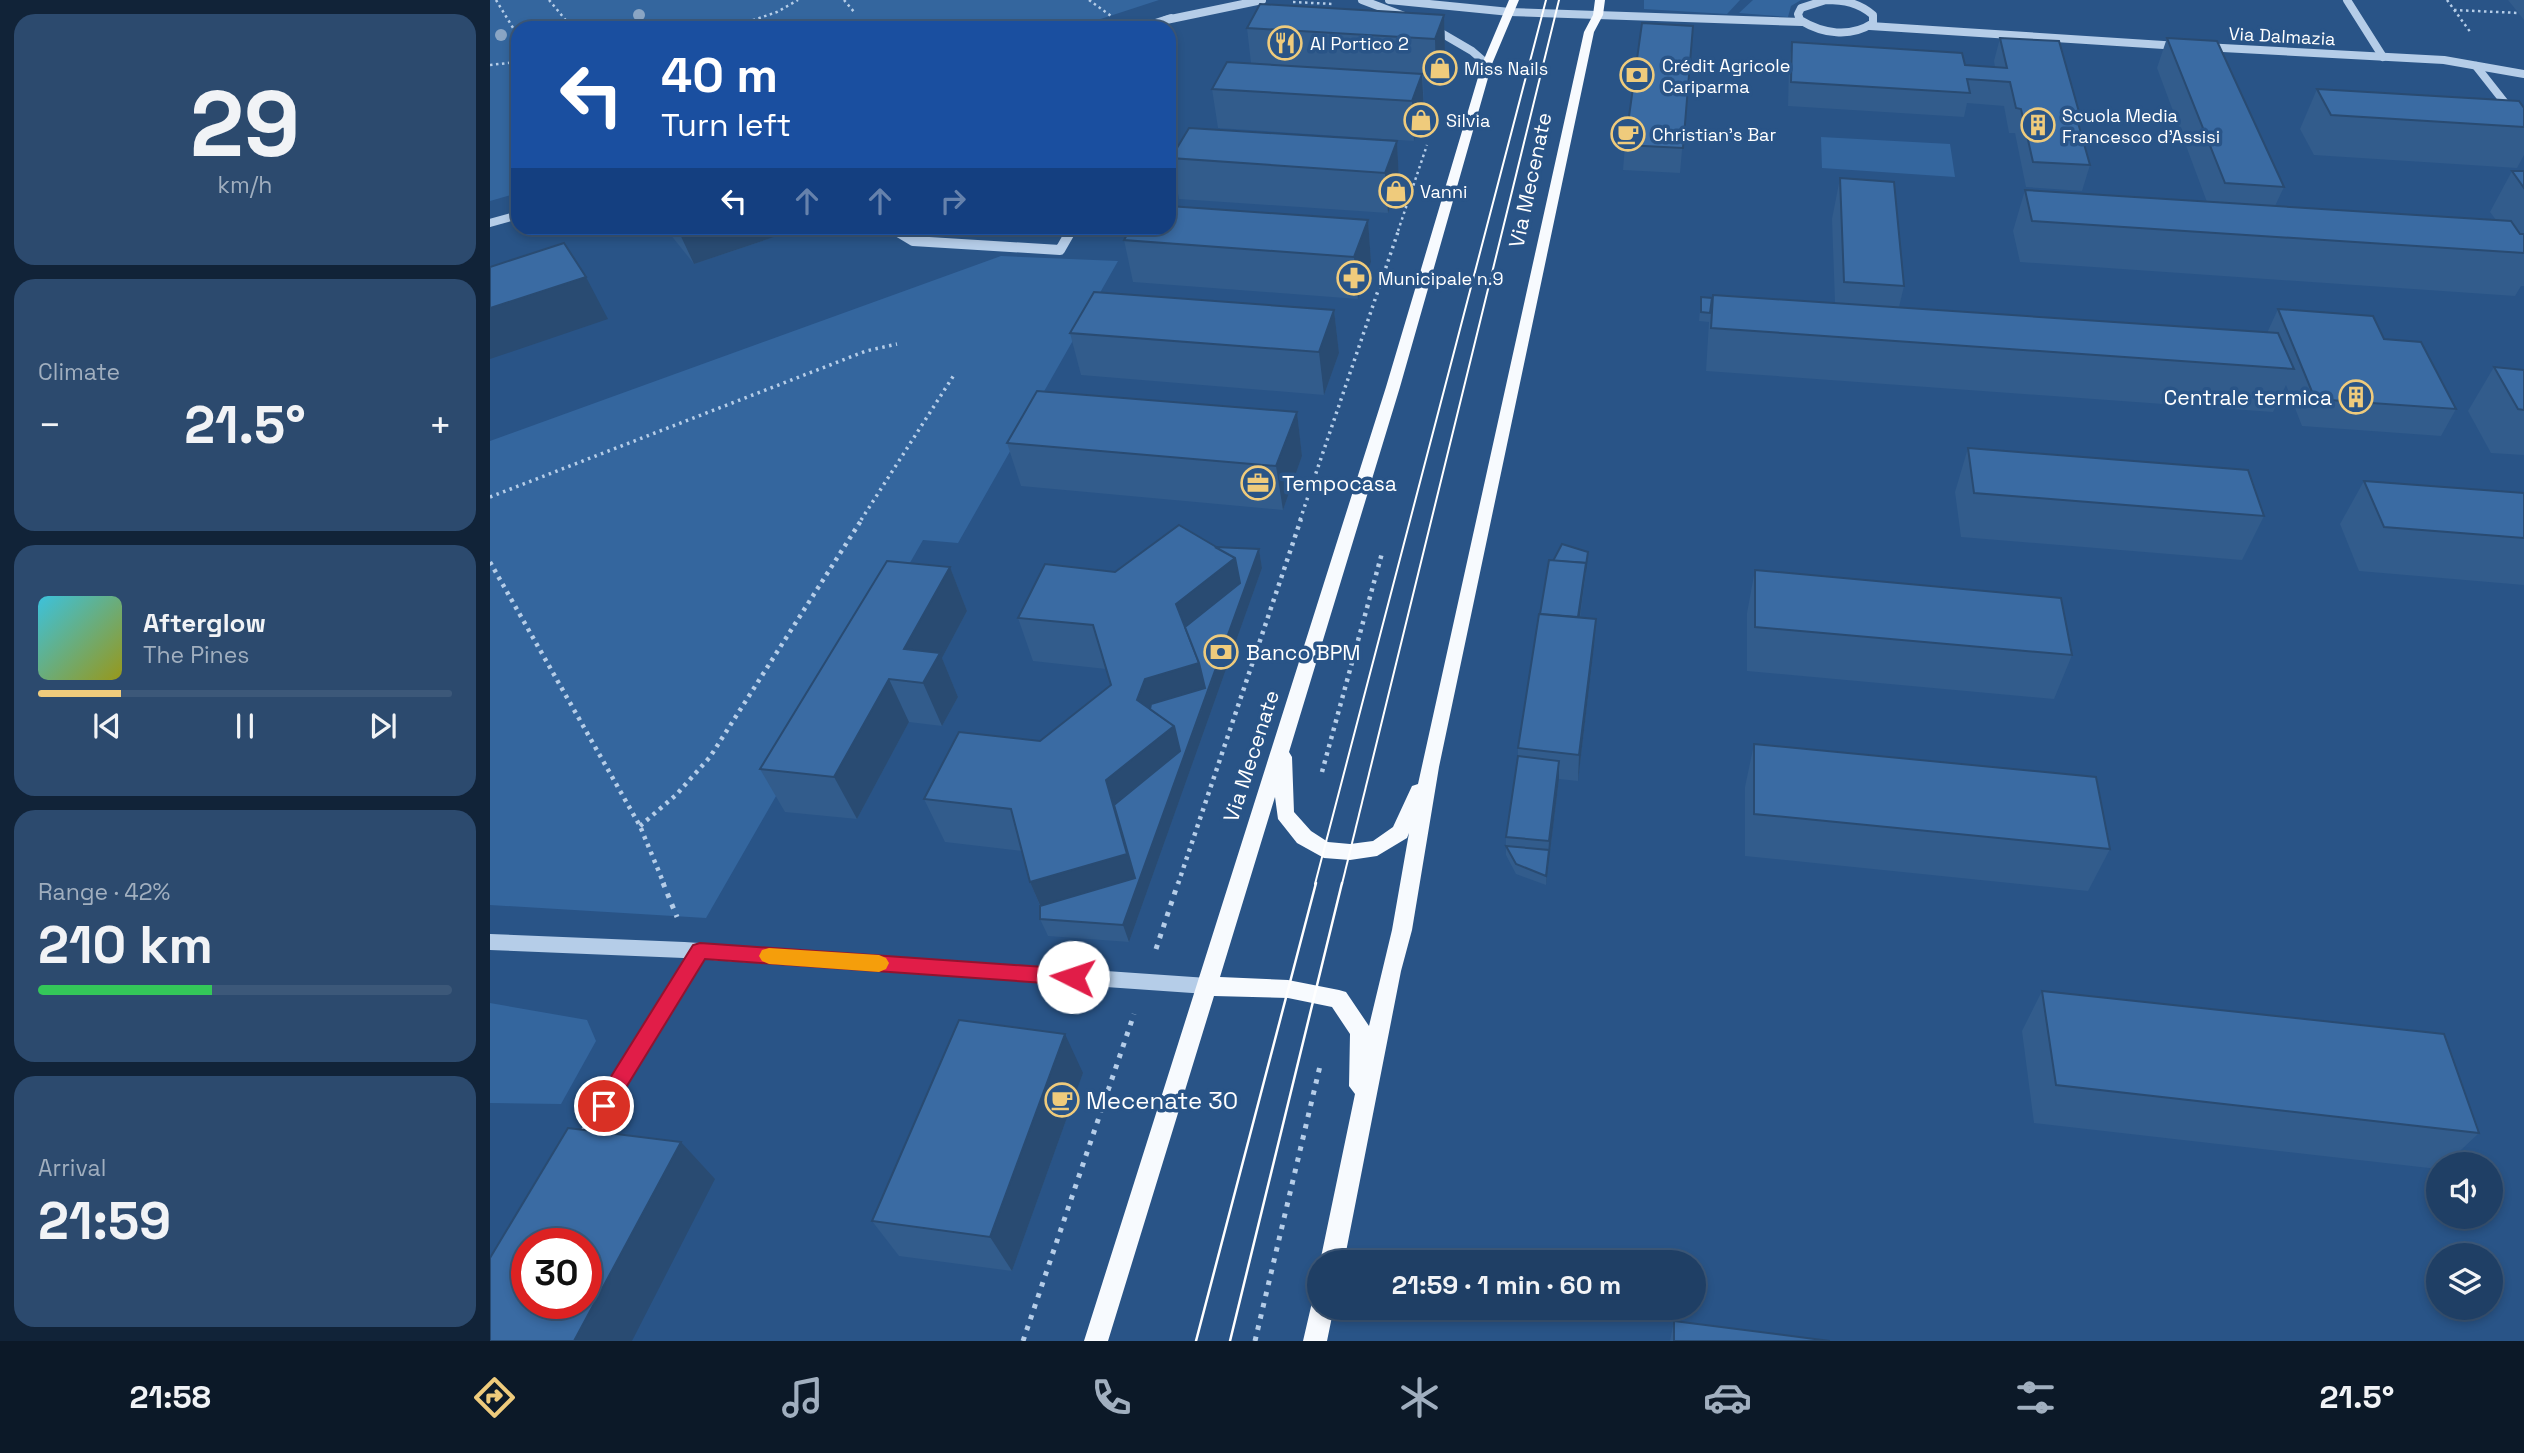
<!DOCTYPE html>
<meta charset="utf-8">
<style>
:root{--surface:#1f3f65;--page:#2c4a6e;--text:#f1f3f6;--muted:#a1afbf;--line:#3c5879;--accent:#efcb7c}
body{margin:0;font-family:"Space Grotesk",sans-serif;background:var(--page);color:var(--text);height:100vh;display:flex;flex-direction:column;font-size:26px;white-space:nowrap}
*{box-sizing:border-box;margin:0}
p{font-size:23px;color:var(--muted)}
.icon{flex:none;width:38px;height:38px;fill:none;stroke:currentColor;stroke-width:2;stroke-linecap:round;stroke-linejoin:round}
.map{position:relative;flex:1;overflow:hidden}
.panel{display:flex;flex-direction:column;gap:14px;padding:14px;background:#112338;width:490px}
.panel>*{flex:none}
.top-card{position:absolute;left:21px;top:21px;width:665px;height:214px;border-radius:21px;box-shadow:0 4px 10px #0003,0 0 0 2px var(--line);background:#1a4fa0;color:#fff;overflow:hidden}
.tools{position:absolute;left:1936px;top:1152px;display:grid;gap:14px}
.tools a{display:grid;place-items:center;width:77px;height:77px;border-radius:50%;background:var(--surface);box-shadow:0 4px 10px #0003,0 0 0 2px var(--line);font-size:35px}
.speed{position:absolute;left:21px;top:1228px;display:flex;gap:14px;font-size:35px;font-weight:700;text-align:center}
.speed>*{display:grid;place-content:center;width:91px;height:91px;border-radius:50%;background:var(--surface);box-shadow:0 4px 10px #0003,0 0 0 2px var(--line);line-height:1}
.speed .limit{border:10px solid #d22;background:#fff;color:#111}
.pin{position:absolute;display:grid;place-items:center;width:60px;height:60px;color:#fff;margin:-30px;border:4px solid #fff;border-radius:50%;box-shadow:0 2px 7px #0007}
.me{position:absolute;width:77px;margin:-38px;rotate:274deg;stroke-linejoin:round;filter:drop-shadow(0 0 5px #0008)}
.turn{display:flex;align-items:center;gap:24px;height:147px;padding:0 35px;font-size:32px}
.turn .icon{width:91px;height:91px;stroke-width:2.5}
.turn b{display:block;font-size:49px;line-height:60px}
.lanes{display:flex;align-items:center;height:66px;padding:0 35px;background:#0003;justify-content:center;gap:35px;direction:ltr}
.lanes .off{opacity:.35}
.big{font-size:52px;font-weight:700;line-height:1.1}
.panel .card{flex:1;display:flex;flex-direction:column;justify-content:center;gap:10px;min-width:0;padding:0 24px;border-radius:21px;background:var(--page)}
.panel .dial{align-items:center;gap:0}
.dial b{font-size:91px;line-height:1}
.song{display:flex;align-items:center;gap:21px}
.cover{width:84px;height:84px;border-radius:10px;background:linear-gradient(135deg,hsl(190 70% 55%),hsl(60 70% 35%))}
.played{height:7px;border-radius:4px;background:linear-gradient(90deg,var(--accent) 20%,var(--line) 20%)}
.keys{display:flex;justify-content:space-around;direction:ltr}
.heat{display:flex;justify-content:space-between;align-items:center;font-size:38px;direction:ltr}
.charge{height:10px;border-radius:5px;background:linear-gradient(90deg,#34c759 42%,var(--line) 0)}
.trip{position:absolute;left:817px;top:1250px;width:399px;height:70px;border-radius:35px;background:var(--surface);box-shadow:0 4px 10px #0003,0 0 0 2px var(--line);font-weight:700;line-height:70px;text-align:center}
.menu{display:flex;height:112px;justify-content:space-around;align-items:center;background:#0c1928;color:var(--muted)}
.menu .icon{width:49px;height:49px}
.menu .on{color:var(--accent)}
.menu b{font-size:32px;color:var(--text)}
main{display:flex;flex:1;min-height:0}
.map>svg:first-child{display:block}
.green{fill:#34669e}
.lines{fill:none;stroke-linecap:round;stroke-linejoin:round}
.path-far3{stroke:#b5cde8;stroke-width:2.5;stroke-dasharray:2.5 3.5;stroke-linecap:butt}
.path-far2{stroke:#b5cde8;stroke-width:3.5;stroke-dasharray:2.5 4.5;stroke-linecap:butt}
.path-far1{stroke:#b5cde8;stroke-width:4.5;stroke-dasharray:3.5 5;stroke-linecap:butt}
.path{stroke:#b5cde8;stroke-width:5;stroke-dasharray:4.5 7;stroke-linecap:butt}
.minor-far2{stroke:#b5cde8;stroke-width:8}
.minor-far1{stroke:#b5cde8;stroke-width:10}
.minor{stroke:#b5cde8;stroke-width:16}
.major{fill:#f7fafe;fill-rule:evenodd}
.tram-far1{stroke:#fff;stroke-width:2}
.tram{stroke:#fff;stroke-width:2.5}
.tree{fill:#8aa5c4}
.wall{fill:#325c8c}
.shaded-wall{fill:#294b72;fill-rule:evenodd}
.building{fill:#3a6ba3;stroke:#294b72;stroke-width:2;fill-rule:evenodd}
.route{fill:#e11d48;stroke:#92132f;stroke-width:2}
.slow{fill:#f59e0b}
.labels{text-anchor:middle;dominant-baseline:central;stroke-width:7;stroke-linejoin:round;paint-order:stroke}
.far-street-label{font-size:18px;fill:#fff;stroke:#295487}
.far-poi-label{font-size:18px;fill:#fff;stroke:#295487;text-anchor:start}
.street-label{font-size:21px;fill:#fff;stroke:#295487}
.poi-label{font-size:21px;fill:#fff;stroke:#295487;text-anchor:start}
.near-poi-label{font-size:24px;fill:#fff;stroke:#295487;text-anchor:start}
</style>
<main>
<section class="panel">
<div class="card dial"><b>29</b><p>km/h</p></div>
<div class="card"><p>Climate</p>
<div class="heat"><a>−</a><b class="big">21.5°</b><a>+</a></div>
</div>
<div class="card">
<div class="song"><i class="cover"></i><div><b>Afterglow</b><p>The Pines</p></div></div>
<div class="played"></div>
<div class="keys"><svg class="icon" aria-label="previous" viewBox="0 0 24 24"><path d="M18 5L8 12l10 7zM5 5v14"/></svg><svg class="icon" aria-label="pause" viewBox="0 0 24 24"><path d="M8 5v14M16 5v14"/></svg><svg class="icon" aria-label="next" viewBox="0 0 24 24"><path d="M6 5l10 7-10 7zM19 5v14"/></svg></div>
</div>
<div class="card"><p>Range · 42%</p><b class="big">210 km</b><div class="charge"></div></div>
<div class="card"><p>Arrival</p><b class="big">21:59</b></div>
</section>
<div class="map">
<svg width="2034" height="1341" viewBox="0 0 2034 1341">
<rect width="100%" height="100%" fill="#295487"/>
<g class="green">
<path d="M0,0H669L583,28H28V193L0,201Z"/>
<path d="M1154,0H1250L1237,14L1154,9Z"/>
<path d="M1263,0H1311L1301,6L1298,17L1249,13Z"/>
<path d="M1331,137L1460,144L1465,177L1332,168Z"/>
<path d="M511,256L628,261L468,543L433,540L216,918L0,905V441Z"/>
<path d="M0,1003L97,1020L106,1041L71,1104L0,1103Z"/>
</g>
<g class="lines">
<g class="path-far3">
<path d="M6,0L28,36"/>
<path d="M59,0L79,24L88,28"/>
<path d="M354,0L365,13"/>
<path d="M599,0L621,16"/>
<path d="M1957,0L1981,33"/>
<path d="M803,2L843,4"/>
<path d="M1964,10L2029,13"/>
<path d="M240,28L287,12L308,0"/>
<path d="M0,65L28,62"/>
<path d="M908,231L937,145"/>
</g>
<g class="path-far2">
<path d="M0,497L376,351L407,344"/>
<path d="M371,520L464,375"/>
<path d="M810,520L909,229"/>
</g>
<g class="path-far1">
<path d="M0,562L150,826L174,884"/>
<path d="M832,772L892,553"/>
<path d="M150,826L186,795L220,757L372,519"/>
<path d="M688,884L811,519"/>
</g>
<g class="path">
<path d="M173,883L187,917"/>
<path d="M666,949L688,883"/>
<path d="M533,1341L644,1014"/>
<path d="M765,1341L830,1066"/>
</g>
<g class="minor-far2">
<path d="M872,0L917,17"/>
<path d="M899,0L1020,12L1312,22"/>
<path d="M1336,0C1354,0 1369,3 1383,15V23C1360,38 1333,34 1310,20L1308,14L1311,8Z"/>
<path d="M1857,0L1893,57"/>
<path d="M676,20L772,0"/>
<path d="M1380,26L1689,46"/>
<path d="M941,27L982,51L997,64"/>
<path d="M650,28L681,18"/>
<path d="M1714,47L1954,60L2034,74"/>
<path d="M1986,66L2034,127"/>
<path d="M0,223L28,215"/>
<path d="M401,228L406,231"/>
<path d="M581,231L583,228"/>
</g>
<path class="minor-far1" d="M403,229L423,241L570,250L582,229"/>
<g class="minor">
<path d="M0,942L194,950L717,986"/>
<path d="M91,1145L210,951"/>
</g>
<g class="major">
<path d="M1019,0H1029L1002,64L910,387L799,752L802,757L804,812L821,831L838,842L860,844L883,841L903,827L922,786L928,784L1094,32L1103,15L1105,0H1115L1113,15L1104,32L949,767L922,930L911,971L854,1262H830L865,1094L859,1086L860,1034L842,1007L798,998L724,996L618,1341H594L896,387L992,64ZM785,797L788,819L807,843L834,858L860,860L887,856L917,838L919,833L902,930L879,1026L856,992L849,990L798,980L730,977Z"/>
<path d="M830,1296V1307H844L837,1341H813L823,1298Z"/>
</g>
<g class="tram-far1">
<path d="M825,884L1056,0"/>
<path d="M852,884L1069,0"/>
</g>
<g class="tram">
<path d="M706,1341L826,883"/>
<path d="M740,1341L852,883"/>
</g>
</g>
<g class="tree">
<circle cx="149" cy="15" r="6"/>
<circle cx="11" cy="35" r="6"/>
</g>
<g class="wall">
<path d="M2018,0H2034V20Z"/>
<path d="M954,15L955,53L946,77H933L934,113L924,141L728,128L722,89L761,63L757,28Z"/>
<path d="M1203,26L1190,173L1133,170L1135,145Z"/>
<path d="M1510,38L1589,112L1587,119L1600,165L1592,191L1536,187L1525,133H1519L1514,106L1477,103L1474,117L1298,106L1299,66L1302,42L1475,65L1505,67L1504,61Z"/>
<path d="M1677,38L1794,187L1785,206L2006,220L2000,212L2022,171H2034V286H2031L2025,296L1530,262L1523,231L1535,190L1717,202L1667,68Z"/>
<path d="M1827,89L2034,108V155L2027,168L1824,155L1810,129Z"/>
<path d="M907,141L909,181L898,213L689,199L681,158Z"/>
<path d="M1350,178L1414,286L1409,307L1777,333L1788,309L1894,339L1966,409L1951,436L1812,426L1796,385L1783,412L1216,371L1219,322L1209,321L1211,297L1345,303L1342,219Z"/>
<path d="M878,220L881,262L868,299L643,282L634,240Z"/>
<path d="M177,228H311L204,264L180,234Z"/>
<path d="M844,310L849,353L834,395L591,375L580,333Z"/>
<path d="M2004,367L2034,370V455L2001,453L1978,411Z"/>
<path d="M807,412L812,456L793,510L531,486L517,443Z"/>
<path d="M1478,448L1774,516L1752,560L1471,537L1465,492Z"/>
<path d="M1874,481L2034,493V585L1869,571L1850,524Z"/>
<path d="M725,547L769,549L772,568L639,942L558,936L550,919V906L540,882L532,851L455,842L434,799L550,741L621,685L616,669L543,661L528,618L625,572Z"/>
<path d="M1097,562L1090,618L1106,619L1104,646L1088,781L1069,779L1056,885L1026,874L1016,855V837L1028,756V748L1050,614Z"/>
<path d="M460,567L477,611L452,658L468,697L452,726L419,722L367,819L295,812L270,769Z"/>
<path d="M1265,570L1582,655L1564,699L1257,671V613Z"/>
<path d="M1264,744L1620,849L1598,891L1255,856V787Z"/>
<path d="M1552,991L1989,1133L1956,1164H1948V1169L1544,1123L1532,1031Z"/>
<path d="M593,1073L522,1271L409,1256L382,1221Z"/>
<path d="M1184,1321L1340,1341H1180Z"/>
</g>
<g class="shaded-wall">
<path d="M954,15L955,53L946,77L945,39Z"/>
<path d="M932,74L934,113L924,141L922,101Z"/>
<path d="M907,141L909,181L898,213L895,173Z"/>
<path d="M878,220L881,262L868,299L864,257Z"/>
<path d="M187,228H311L204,264Z"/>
<path d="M96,277L118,319L0,359V308Z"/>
<path d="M844,310L849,353L834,395L829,352Z"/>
<path d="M807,412L812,456L793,510L786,466Z"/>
<path d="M769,549L772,568L639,942L633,925L643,898L569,920L556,919L540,882L637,854L616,780L684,726L693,760L712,709L666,722L663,731L654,724L647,700L655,679L709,663L717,695L749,605L699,646L692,629L697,648L686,604L745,558L752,597ZM687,776L648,885L630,823Z"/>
<path d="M1098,552L1097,562L1086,644L1087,625Z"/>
<path d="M460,567L477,611L452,658L468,697L452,726L433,683L414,649Z"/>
<path d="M1106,619L1104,646L1088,781L1089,755Z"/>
<path d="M399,679L419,722L367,819L344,777Z"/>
<path d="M1069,761V779L1056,885L1059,841Z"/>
<path d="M575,1034L593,1073L522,1271L500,1237Z"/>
<path d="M191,1142L225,1179L142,1341H84Z"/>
</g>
<g class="building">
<path d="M770,4L954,15L945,39L757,28Z"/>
<path d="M1152,23L1203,26L1193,148L1135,145Z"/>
<path d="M1510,38L1569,41L1589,112H1585L1600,165L1543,162L1531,109L1526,108L1520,82L1477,79L1480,93L1301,82L1302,42L1472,53L1475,65L1517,68Z"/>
<path d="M1677,38L1727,41L1794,187L1735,183Z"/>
<path d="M737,62L932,74L922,101L722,89Z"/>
<path d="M1827,89L2029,101L2034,108V127L1841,115Z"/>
<path d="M699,128L907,141L895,173L681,158Z"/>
<path d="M2022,171H2034V188Z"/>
<path d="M1350,178L1404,182L1414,286L1354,282Z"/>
<path d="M1535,190L2021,221L2030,234H2034V253L1542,221Z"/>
<path d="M679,206L878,220L864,257L634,240L641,228H679Z"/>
<path d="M74,243L96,277L0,308V267Z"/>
<path d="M604,292L844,310L829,352L580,333Z"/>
<path d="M1223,295L1788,333L1804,369L1221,328Z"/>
<path d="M1211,297L1222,298L1220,313L1211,312Z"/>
<path d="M1788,309L1883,316L1894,339L1931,342L1966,409L1825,399Z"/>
<path d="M2004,367L2034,370V410L2028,409Z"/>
<path d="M547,391L807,412L786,466L517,443Z"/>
<path d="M1478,448L1758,470L1774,516L1484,493Z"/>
<path d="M1874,481L2034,493V538L1894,527Z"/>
<path d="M689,525L745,558L686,604L709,663L655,679L647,700L684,726L616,780L637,854L540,882L521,809L434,799L469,732L550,741L621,685L603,625L528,618L555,564L625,572Z"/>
<path d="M1072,544L1098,552L1095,572L1096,563L1063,561Z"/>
<path d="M725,547L769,549L633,925L550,919V906L645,878L624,805L690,751L684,726L660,709L661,704L715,688L709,663L695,627L750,583L745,558Z"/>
<path d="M1059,560L1096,563L1088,617L1050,614Z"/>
<path d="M397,561L460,567L414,649L450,653L433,683L399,679L344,777L270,769Z"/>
<path d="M1265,570L1571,598L1582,655L1265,627Z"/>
<path d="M1049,614L1106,619L1089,755L1028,748Z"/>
<path d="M1264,744L1606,777L1620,849L1264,814Z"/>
<path d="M1028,756L1069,761L1059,841L1016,837Z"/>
<path d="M1016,846L1059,850L1056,876L1026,864Z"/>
<path d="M1552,991L1954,1034L1989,1133L1566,1085Z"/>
<path d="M469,1020L575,1034L500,1237L382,1221Z"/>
<path d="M78,1128L191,1142L84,1341H0V1258ZM37,1244H96V1304H37Z"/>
<path d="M1184,1321L1340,1341H1184Z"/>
</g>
<path class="route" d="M210,943L583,969L590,971L593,977L590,983L583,985L215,959L121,1112L114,1115L107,1112L104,1106L107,1099L203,945Z"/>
<path class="slow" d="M279,948L389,955L396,958L399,963L396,969L389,972L279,964L272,961L269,956L272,950Z"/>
<defs>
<symbol id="restaurant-ring" viewBox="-11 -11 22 22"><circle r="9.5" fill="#295487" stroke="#efcb7c" stroke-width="1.5"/><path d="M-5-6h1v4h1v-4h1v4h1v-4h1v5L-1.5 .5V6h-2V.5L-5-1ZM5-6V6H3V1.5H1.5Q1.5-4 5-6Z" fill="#efcb7c"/></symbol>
<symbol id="shop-ring" viewBox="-11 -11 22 22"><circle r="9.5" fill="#295487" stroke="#efcb7c" stroke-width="1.5"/><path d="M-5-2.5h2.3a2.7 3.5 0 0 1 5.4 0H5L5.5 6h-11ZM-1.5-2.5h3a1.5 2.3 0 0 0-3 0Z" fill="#efcb7c"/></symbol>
<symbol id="bank-ring" viewBox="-11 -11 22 22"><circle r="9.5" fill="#295487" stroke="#efcb7c" stroke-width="1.5"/><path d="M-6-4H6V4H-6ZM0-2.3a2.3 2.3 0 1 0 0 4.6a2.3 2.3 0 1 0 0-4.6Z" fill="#efcb7c"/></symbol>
<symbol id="building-ring" viewBox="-11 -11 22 22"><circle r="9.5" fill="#295487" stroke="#efcb7c" stroke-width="1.5"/><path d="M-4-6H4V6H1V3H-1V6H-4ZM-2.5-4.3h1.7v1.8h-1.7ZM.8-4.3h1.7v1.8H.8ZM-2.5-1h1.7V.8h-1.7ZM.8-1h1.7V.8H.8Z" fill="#efcb7c"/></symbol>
<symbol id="cafe-ring" viewBox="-11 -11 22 22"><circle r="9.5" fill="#295487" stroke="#efcb7c" stroke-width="1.5"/><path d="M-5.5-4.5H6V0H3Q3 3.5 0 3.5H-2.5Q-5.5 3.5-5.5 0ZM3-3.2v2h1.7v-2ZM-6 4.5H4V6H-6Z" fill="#efcb7c"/></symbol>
<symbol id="pharmacy-ring" viewBox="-11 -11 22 22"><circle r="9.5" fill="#295487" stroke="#efcb7c" stroke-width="1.5"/><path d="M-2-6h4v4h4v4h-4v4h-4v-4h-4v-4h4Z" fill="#efcb7c"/></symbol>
<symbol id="office-ring" viewBox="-11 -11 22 22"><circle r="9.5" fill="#295487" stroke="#efcb7c" stroke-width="1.5"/><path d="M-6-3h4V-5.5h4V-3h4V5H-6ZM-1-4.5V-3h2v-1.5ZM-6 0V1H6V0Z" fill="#efcb7c"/></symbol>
</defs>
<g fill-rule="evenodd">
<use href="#restaurant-ring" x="776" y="24" width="38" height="38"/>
<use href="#shop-ring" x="931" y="49" width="38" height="38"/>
<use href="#bank-ring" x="1128" y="56" width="38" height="38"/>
<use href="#shop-ring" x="912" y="101" width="38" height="38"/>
<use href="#building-ring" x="1529" y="106" width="38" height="38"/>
<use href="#cafe-ring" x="1119" y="115" width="38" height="38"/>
<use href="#shop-ring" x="887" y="172" width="38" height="38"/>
<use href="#pharmacy-ring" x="845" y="259" width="38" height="38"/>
<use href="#building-ring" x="1847" y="378" width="38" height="38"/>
<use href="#office-ring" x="749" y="464" width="38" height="38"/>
<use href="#bank-ring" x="712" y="633" width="38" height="38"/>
<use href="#cafe-ring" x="553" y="1081" width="38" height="38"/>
</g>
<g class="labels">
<g class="far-street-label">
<text transform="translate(1792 36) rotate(3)">Via Dalmazia</text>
</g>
<g class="far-poi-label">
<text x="820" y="43">Al Portico 2</text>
<text x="1172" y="65">Crédit Agricole<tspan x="1172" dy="21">Cariparma</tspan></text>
<text x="974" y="68">Miss Nails</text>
<text x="1572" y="115">Scuola Media<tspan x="1572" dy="21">Francesco d’Assisi</tspan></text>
<text x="956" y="120">Silvia</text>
<text x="1162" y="134">Christian’s Bar</text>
<text x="930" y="191">Vanni</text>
<text x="888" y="278">Municipale n.9</text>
</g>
<g class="street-label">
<text transform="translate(1040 180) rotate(-78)">Via Mecenate</text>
<text transform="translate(761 756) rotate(-72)">Via Mecenate</text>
</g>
<g class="poi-label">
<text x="1842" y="397" text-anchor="end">Centrale termica</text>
<text x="792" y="483">Tempocasa</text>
<text x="756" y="652">Banco BPM</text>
</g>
<g class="near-poi-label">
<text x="596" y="1100">Mecenate 30</text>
</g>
</g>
</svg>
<div class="tools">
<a><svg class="icon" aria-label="sound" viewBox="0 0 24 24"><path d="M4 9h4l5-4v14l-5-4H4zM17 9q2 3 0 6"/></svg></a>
<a><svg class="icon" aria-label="layers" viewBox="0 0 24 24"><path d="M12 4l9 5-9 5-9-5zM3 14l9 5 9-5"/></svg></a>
</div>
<div class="speed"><div class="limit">30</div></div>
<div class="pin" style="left:114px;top:1106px;background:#d93025"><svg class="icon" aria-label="arrive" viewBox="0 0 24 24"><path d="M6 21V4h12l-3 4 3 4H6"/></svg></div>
<svg class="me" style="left:583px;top:977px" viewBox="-20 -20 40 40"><circle r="19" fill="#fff"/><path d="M0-13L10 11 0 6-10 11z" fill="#e11d48"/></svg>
<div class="trip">21:59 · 1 min · 60 m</div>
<div class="top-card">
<div class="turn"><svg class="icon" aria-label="left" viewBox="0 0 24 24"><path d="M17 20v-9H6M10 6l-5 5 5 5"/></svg><div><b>40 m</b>Turn left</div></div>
<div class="lanes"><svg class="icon" aria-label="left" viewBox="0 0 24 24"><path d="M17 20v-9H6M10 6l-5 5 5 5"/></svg><svg class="icon off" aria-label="ahead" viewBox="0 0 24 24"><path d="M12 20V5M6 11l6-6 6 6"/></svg><svg class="icon off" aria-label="ahead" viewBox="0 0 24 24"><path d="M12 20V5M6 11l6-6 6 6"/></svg><svg class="icon off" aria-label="right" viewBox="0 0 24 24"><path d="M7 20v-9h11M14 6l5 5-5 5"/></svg></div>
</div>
</div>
</main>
<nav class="menu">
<b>21:58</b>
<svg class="icon on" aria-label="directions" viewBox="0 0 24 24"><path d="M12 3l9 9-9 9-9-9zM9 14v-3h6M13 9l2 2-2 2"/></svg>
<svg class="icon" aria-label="music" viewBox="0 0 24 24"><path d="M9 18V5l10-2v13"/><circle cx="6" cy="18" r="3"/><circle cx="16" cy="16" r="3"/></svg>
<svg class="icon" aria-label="phone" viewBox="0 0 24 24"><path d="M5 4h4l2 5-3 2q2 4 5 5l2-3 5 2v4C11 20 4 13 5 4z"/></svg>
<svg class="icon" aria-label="climate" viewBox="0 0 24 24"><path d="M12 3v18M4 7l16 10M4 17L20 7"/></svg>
<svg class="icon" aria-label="car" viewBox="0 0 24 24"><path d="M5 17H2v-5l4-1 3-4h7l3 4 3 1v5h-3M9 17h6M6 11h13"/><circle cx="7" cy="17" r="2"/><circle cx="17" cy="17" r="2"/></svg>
<svg class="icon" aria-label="filters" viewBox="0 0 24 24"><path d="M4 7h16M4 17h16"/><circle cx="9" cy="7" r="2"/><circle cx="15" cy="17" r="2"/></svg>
<b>21.5°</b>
</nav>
